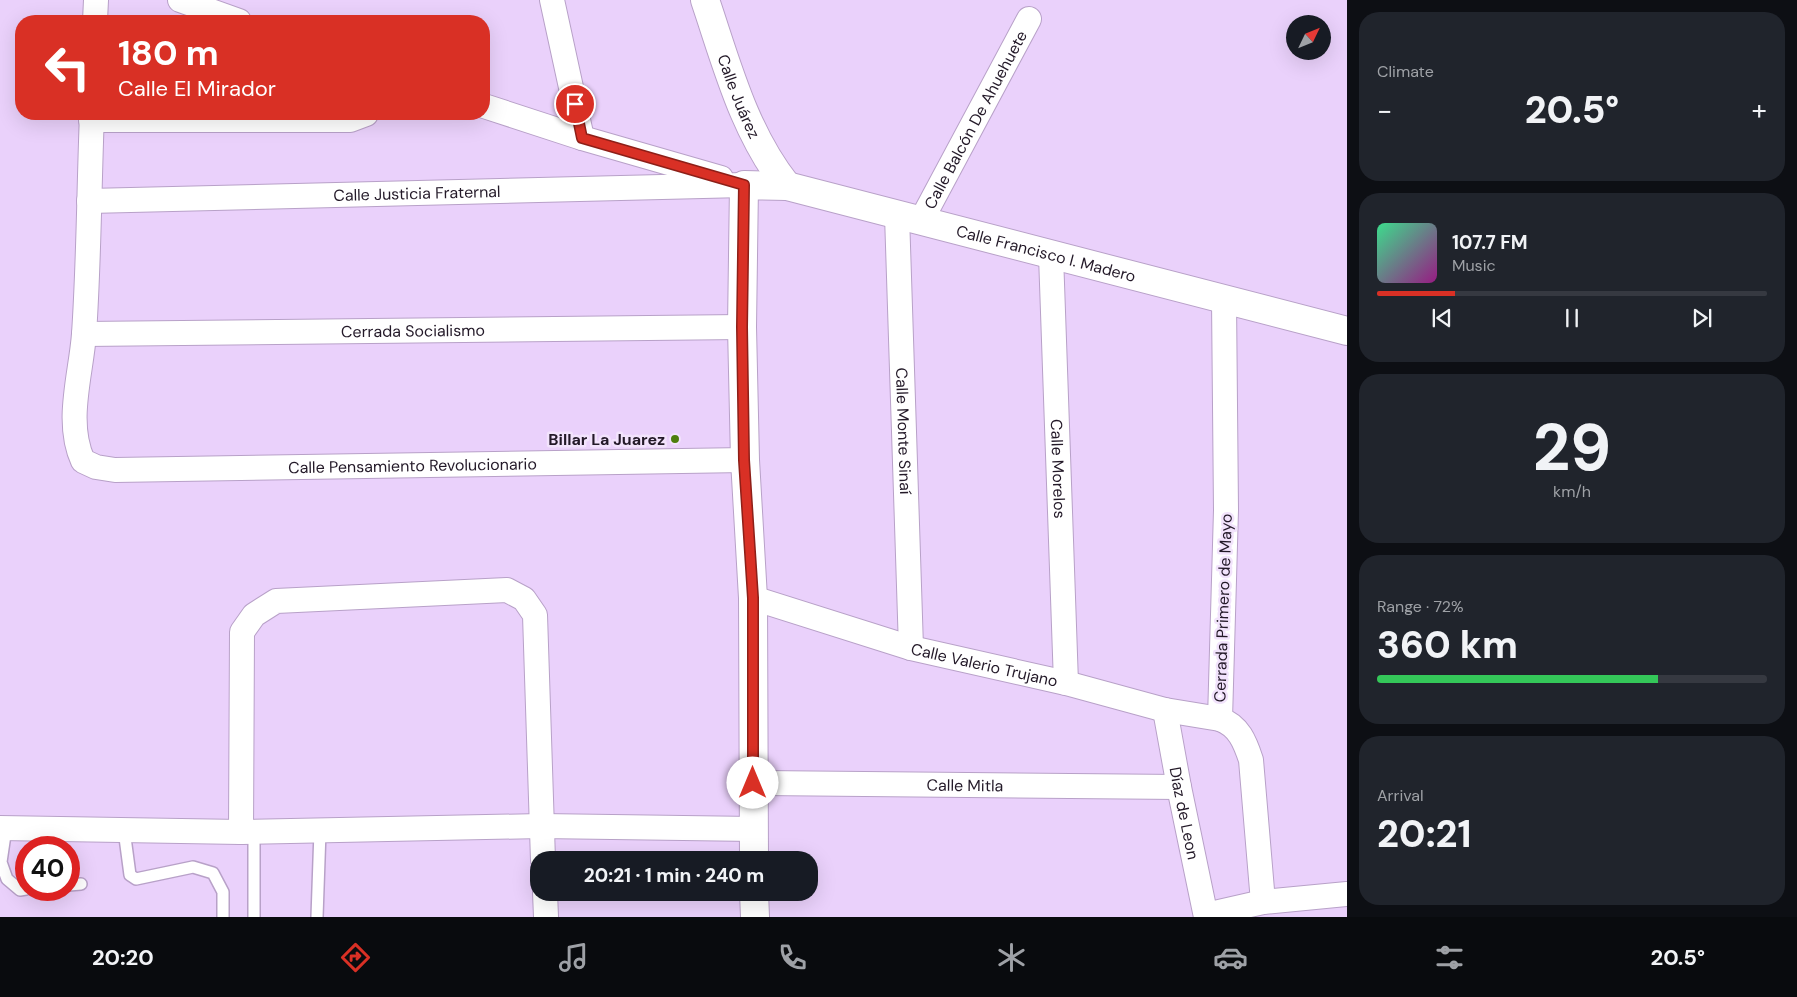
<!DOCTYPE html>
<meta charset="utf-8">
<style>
:root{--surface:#171b24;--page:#20242c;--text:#f1f3f6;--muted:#9ea1a6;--line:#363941;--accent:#d93025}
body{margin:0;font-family:"DM Sans",sans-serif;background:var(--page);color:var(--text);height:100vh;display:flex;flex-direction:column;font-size:19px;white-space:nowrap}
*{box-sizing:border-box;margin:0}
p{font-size:16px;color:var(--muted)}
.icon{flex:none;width:28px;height:28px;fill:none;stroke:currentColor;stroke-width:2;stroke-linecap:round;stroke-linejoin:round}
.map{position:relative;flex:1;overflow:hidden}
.sheet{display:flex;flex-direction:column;gap:12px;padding:12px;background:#0d0f14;width:450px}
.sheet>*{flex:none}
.top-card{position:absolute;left:15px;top:15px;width:475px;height:105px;border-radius:20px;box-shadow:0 5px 20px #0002;background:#d93025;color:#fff;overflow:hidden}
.needle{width:32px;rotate:47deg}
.tools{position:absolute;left:1286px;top:15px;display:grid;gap:10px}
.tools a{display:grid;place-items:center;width:45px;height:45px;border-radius:50%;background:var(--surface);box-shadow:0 5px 20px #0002;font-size:25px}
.speed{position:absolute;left:15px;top:836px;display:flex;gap:10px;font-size:25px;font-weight:700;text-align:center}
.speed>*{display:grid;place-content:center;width:65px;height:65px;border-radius:50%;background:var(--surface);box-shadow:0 5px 20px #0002;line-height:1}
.speed .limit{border:8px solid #d22;background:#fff;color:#111}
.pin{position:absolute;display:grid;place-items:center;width:42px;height:42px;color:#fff;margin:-21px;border:2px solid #fff;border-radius:50%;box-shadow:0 1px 5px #0007}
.me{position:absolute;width:55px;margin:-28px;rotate:0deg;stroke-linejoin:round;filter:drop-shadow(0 0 4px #0008)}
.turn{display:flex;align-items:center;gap:18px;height:105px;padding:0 20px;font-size:22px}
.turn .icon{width:65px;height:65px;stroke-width:2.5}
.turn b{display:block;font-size:35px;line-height:42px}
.big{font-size:38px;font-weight:800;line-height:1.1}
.sheet .tile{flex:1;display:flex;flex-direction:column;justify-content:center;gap:8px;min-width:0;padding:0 18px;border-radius:20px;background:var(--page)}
.sheet .dial{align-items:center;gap:0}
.dial b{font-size:65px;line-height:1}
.song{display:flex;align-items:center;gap:15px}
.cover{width:60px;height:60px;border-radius:8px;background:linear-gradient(135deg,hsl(150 70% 55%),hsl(310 70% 35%))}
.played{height:5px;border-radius:2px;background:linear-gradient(90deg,var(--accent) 20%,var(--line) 20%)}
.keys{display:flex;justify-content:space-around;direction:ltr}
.heat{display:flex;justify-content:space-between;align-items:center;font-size:28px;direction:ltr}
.charge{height:8px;border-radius:4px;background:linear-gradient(90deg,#34c759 72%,var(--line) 0)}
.trip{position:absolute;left:530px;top:851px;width:288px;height:50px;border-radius:20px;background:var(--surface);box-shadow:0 5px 20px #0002;font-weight:800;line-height:50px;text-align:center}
.menu{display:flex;height:80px;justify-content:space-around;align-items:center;background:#090b0e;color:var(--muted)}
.menu .icon{width:35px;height:35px}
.menu .current{color:var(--accent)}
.menu b{font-size:22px;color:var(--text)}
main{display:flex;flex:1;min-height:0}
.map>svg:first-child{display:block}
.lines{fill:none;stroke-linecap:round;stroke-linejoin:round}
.lane-casing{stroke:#b8a1c8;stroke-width:14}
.street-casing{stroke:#b8a1c8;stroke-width:26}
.secondary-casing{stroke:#b8a1c8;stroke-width:30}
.lane{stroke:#fff;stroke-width:11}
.street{stroke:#fff;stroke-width:24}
.secondary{stroke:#fff;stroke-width:28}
.route-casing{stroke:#8d1f18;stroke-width:12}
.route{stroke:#d93025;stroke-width:9}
.poi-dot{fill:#4d7e0d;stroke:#f2e3fc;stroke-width:2}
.labels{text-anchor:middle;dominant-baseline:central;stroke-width:5;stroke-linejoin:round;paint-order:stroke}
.street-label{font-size:16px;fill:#231928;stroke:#f2e3fc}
.poi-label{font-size:16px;font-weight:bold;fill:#231928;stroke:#f2e3fc;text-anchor:end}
</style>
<main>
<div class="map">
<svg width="1347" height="917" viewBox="0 0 1347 917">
<rect width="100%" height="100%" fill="#ead1fb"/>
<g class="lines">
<defs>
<g id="lane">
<path d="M6,828L1,862L7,879L20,890L26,889"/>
<path d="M124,830L130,875L136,879L193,867L213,873L223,892V917"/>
<path d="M254,832V917"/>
<path d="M69,885L81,884"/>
<path d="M317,917L320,831"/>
</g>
<g id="street">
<path d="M180,0L239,21"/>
<path d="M552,0L582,138"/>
<path d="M95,21L96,0"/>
<path d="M484,106L582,138L721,178"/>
<path id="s1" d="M92,114C89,187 89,261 84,334C81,375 65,422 83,461L96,467L115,470L745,460"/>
<path d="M91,120H350L366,114"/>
<path id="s2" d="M89,201L744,185"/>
<path id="s3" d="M897,215L911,648"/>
<path id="s4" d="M921,221L1029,19"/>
<path id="s5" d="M1051,255L1066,683"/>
<path d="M1224,300L1226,510L1220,719C1239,726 1245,742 1251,760L1263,902"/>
<path id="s6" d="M84,334L742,327"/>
<path id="s7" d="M753,598L911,648L1066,683L1165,710L1220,719"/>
<path id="s8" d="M1165,710L1179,787L1206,917"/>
<path id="s9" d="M753,783L1179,787"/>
<path d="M0,828L241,832L541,826L754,829"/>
<path d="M241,832L242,632L254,615L276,601L507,590L524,599L535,615L543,860"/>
<path d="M545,892L546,917"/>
<path d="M1206,915L1263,902L1347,894"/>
</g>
<g id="secondary">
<path id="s10" d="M705,0C727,65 744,132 787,186"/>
<path id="s11" d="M754,860L753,598L745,460L742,327L744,185L787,186L1347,331"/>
<path d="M754,892L755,917"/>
</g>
</defs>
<use href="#lane" class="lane-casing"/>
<use href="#street" class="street-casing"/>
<use href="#secondary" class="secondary-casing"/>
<use href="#lane" class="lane"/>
<use href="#street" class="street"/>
<use href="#secondary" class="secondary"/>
</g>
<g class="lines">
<defs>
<path id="route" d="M575,104L582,138L744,185L742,327L744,460L753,598V783"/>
</defs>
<use href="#route" class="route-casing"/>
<use href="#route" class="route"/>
</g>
<circle class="poi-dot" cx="675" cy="439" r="5"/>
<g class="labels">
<g class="street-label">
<text stroke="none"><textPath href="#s10" startOffset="102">Calle Juárez</textPath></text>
<text stroke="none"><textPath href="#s4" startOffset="115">Calle Balcón De Ahuehuete</textPath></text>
<text stroke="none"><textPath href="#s2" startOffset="328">Calle Justicia Fraternal</textPath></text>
<text stroke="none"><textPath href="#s11" startOffset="986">Calle Francisco I. Madero</textPath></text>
<text stroke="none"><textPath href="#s6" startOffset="329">Cerrada Socialismo</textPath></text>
<text stroke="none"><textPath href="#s3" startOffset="216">Calle Monte Sinaí</textPath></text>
<text stroke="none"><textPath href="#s1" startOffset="680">Calle Pensamiento Revolucionario</textPath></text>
<text stroke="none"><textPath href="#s5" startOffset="214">Calle Morelos</textPath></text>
<text transform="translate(1223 608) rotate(-88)">Cerrada Primero de Mayo</text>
<text stroke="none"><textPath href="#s7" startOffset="241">Calle Valerio Trujano</textPath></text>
<text stroke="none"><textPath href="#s9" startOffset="212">Calle Mitla</textPath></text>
<text stroke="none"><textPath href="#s8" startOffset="105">Díaz de Leon</textPath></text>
</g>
<g class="poi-label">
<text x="665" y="439">Billar La Juarez</text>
</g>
</g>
</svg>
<div class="tools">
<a><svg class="needle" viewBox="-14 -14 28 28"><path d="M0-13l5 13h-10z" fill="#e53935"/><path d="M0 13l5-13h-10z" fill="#9ea1a6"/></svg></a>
</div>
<div class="speed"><div class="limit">40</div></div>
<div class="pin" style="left:575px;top:104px;background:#d93025"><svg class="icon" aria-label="arrive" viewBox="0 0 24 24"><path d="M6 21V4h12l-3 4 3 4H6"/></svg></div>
<svg class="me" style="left:753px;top:783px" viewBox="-20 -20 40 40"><circle r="19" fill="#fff"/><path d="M0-13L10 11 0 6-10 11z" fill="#d93025"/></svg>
<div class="trip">20:21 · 1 min · 240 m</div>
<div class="top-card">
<div class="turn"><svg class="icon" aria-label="left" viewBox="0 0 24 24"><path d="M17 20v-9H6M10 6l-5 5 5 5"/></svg><div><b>180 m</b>Calle El Mirador</div></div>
</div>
</div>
<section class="sheet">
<div class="tile"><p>Climate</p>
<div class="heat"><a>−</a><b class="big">20.5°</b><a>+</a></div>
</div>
<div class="tile">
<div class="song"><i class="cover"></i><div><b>107.7 FM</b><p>Music</p></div></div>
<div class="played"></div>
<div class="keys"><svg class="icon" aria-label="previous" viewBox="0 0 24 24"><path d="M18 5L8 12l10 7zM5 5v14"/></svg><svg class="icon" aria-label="pause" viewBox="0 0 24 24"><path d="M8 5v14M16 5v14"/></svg><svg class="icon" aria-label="next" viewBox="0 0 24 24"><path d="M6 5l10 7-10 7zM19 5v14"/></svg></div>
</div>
<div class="tile dial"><b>29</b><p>km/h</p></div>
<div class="tile"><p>Range · 72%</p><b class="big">360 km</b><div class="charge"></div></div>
<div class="tile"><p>Arrival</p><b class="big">20:21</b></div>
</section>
</main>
<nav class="menu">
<b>20:20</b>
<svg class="icon current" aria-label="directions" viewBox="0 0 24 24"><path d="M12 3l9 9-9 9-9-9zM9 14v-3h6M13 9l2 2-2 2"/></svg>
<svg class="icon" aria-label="music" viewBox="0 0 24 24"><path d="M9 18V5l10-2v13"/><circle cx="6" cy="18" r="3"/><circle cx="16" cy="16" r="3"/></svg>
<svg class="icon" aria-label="phone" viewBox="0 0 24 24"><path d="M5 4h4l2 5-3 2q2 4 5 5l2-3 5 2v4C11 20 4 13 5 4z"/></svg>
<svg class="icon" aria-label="climate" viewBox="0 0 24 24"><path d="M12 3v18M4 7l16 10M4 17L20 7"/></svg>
<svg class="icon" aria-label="car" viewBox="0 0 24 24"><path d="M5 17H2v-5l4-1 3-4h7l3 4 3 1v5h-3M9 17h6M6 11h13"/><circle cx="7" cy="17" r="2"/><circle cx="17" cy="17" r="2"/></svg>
<svg class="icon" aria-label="filters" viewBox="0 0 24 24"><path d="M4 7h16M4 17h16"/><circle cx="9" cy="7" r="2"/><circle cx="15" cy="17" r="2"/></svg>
<b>20.5°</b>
</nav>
